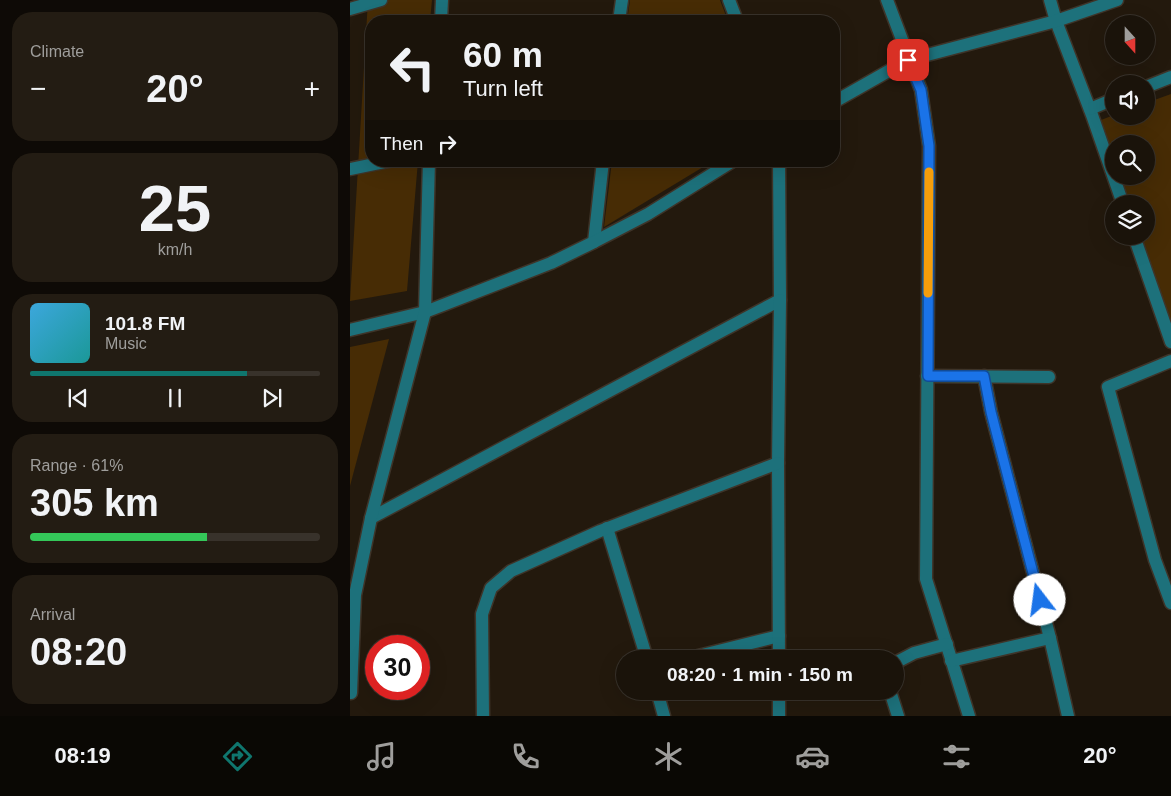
<!DOCTYPE html>
<meta charset="utf-8">
<style>
:root{--surface:#1a130a;--page:#231c13;--text:#f1f3f6;--muted:#9f9e9c;--line:#38322b;--accent:#0f766e}
body{margin:0;font-family:Arial,sans-serif;background:var(--page);color:var(--text);height:100vh;display:flex;flex-direction:column;font-size:19px;white-space:nowrap}
*{box-sizing:border-box;margin:0}
p{font-size:16px;color:var(--muted)}
.icon{flex:none;width:28px;height:28px;fill:none;stroke:currentColor;stroke-width:2;stroke-linecap:round;stroke-linejoin:round}
.map{position:relative;flex:1;overflow:hidden}
.details{display:flex;flex-direction:column;gap:12px;padding:12px;background:#0e0a06;width:350px}
.details>*{flex:none}
.top-card{position:absolute;left:15px;top:15px;width:475px;height:152px;border-radius:20px;box-shadow:0 5px 20px #0002,0 0 0 1px var(--line);background:#1a130a;color:var(--text);overflow:hidden}
.needle{width:32px;rotate:159deg}
.tools{position:absolute;left:755px;top:15px;display:grid;gap:10px}
.tools a{display:grid;place-items:center;width:50px;height:50px;border-radius:50%;background:var(--surface);box-shadow:0 5px 20px #0002,0 0 0 1px var(--line);font-size:25px}
.speed{position:absolute;left:15px;top:635px;display:flex;gap:10px;font-size:25px;font-weight:700;text-align:center}
.speed>*{display:grid;place-content:center;width:65px;height:65px;border-radius:50%;background:var(--surface);box-shadow:0 5px 20px #0002,0 0 0 1px var(--line);line-height:1}
.speed .limit{border:8px solid #d22;background:#fff;color:#111}
.pin{position:absolute;display:grid;place-items:center;width:42px;height:42px;color:#fff;margin:-21px;border-radius:10px;box-shadow:0 2px 8px #0006}
.me{position:absolute;width:55px;margin:-28px;rotate:345deg;stroke-linejoin:round;filter:drop-shadow(0 0 4px #0008)}
.turn{display:flex;align-items:center;gap:18px;height:105px;padding:0 15px;font-size:22px}
.turn .icon{width:65px;height:65px;stroke-width:2.5}
.turn b{display:block;font-size:35px;line-height:42px}
.then{display:flex;align-items:center;height:48px;padding:0 15px;background:#0003;gap:10px;font-size:19px}
.big{font-size:38px;font-weight:800;line-height:1.1}
.details .widget{flex:1;display:flex;flex-direction:column;justify-content:center;gap:8px;min-width:0;padding:0 18px;border-radius:20px;background:var(--page)}
.details .dial{align-items:center;gap:0}
.dial b{font-size:65px;line-height:1}
.song{display:flex;align-items:center;gap:15px}
.cover{width:60px;height:60px;border-radius:8px;background:linear-gradient(135deg,hsl(200 70% 55%),hsl(180 70% 35%))}
.played{height:5px;border-radius:2px;background:linear-gradient(90deg,var(--accent) 75%,var(--line) 75%)}
.keys{display:flex;justify-content:space-around;direction:ltr}
.heat{display:flex;justify-content:space-between;align-items:center;font-size:28px;direction:ltr}
.charge{height:8px;border-radius:4px;background:linear-gradient(90deg,#34c759 61%,var(--line) 0)}
.trip{position:absolute;left:266px;top:650px;width:288px;height:50px;border-radius:25px;background:var(--surface);box-shadow:0 5px 20px #0002,0 0 0 1px var(--line);font-weight:800;line-height:50px;text-align:center}
.menu{display:flex;height:80px;justify-content:space-around;align-items:center;background:#0a0804;color:var(--muted)}
.menu .icon{width:35px;height:35px}
.menu .active{color:var(--accent)}
.menu b{font-size:22px;color:var(--text)}
main{display:flex;flex:1;min-height:0}
.map>svg:first-child{display:block}
.green{fill:#472c05}
.lines{fill:none;stroke-linecap:round;stroke-linejoin:round}
.minor-casing{stroke:#3e3429;stroke-width:15}
.minor{stroke:#1d717b;stroke-width:12}
.route-casing{stroke:#114b97;stroke-width:12}
.route{stroke:#1a73e8;stroke-width:9}
.slow{stroke:#f59e0b;stroke-width:9}
</style>
<main>
<section class="details">
<div class="widget"><p>Climate</p>
<div class="heat"><a>−</a><b class="big">20°</b><a>+</a></div>
</div>
<div class="widget dial"><b>25</b><p>km/h</p></div>
<div class="widget">
<div class="song"><i class="cover"></i><div><b>101.8 FM</b><p>Music</p></div></div>
<div class="played"></div>
<div class="keys"><svg class="icon" aria-label="previous" viewBox="0 0 24 24"><path d="M18 5L8 12l10 7zM5 5v14"/></svg><svg class="icon" aria-label="pause" viewBox="0 0 24 24"><path d="M8 5v14M16 5v14"/></svg><svg class="icon" aria-label="next" viewBox="0 0 24 24"><path d="M6 5l10 7-10 7zM19 5v14"/></svg></div>
</div>
<div class="widget"><p>Range · 61%</p><b class="big">305 km</b><div class="charge"></div></div>
<div class="widget"><p>Arrival</p><b class="big">08:20</b></div>
</section>
<div class="map">
<svg width="821" height="716" viewBox="0 0 821 716">
<rect width="100%" height="100%" fill="#23190d"/>
<g class="green">
<path d="M18,0H82L80,21H21V161H68L57,291L0,301Z"/>
<path d="M280,0H370L378,21H277Z"/>
<path d="M821,94V323L791,236H796V204H780L770,176H796V144H764V157L751,120L764,115V116H796V103Z"/>
<path d="M262,161H363L254,227Z"/>
<path d="M39,339L0,486V347Z"/>
</g>
<g class="lines">
<defs>
<g id="minor">
<path d="M379,0L387,21"/>
<path d="M537,0L571,90L579,146L576,579L619,716"/>
<path d="M700,0L706,21L742,115L773,204"/>
<path d="M0,9L31,0"/>
<path d="M91,21L92,0"/>
<path d="M269,21L272,0"/>
<path d="M796,87L821,77"/>
<path d="M484,102L558,60L706,21L767,0"/>
<path d="M740,109L764,99"/>
<path d="M0,169L39,161"/>
<path d="M784,236L821,342"/>
<path d="M244,242L253,161"/>
<path d="M0,330L75,312L201,263L242,243L298,214L383,161"/>
<path d="M821,361L758,387L805,560L821,603"/>
<path d="M577,376L699,377"/>
<path d="M634,376L641,412L700,638L718,716"/>
<path d="M21,518L430,300L429,161"/>
<path d="M257,528L297,659"/>
<path d="M336,659L429,636"/>
<path d="M429,659L428,463L430,300"/>
<path d="M601,661L700,638"/>
<path d="M545,663L564,653L597,644"/>
<path d="M307,691L314,716"/>
<path d="M540,691L548,716"/>
<path d="M1,693L5,595L21,518L75,312L79,161"/>
<path d="M133,716L132,614L141,588L161,571L250,531L428,463"/>
<path d="M429,716V691"/>
</g>
</defs>
<use href="#minor" class="minor-casing"/>
<use href="#minor" class="minor"/>
</g>
<g class="lines">
<defs>
<path id="route" d="M558,60L571,90L579,146L578,376H634L641,412L690,600"/>
</defs>
<use href="#route" class="route-casing"/>
<use href="#route" class="route"/>
<path class="slow" d="M578,293L579,172"/>
</g>
</svg>
<div class="tools">
<a><svg class="needle" viewBox="-14 -14 28 28"><path d="M0-13l5 13h-10z" fill="#e53935"/><path d="M0 13l5-13h-10z" fill="#9f9e9c"/></svg></a>
<a><svg class="icon" aria-label="sound" viewBox="0 0 24 24"><path d="M4 9h4l5-4v14l-5-4H4zM17 9q2 3 0 6"/></svg></a>
<a><svg class="icon" aria-label="search" viewBox="0 0 24 24"><circle cx="10" cy="10" r="6"/><path d="M15 15l6 6"/></svg></a>
<a><svg class="icon" aria-label="layers" viewBox="0 0 24 24"><path d="M12 4l9 5-9 5-9-5zM3 14l9 5 9-5"/></svg></a>
</div>
<div class="speed"><div class="limit">30</div></div>
<div class="pin" style="left:558px;top:60px;background:#d93025"><svg class="icon" aria-label="arrive" viewBox="0 0 24 24"><path d="M6 21V4h12l-3 4 3 4H6"/></svg></div>
<svg class="me" style="left:690px;top:600px" viewBox="-20 -20 40 40"><circle r="19" fill="#fff"/><path d="M0-13L10 11 0 6-10 11z" fill="#1a73e8"/></svg>
<div class="trip">08:20 · 1 min · 150 m</div>
<div class="top-card">
<div class="turn"><svg class="icon" aria-label="left" viewBox="0 0 24 24"><path d="M17 20v-9H6M10 6l-5 5 5 5"/></svg><div><b>60 m</b>Turn left</div></div>
<div class="then">Then<svg class="icon" aria-label="right" viewBox="0 0 24 24"><path d="M7 20v-9h11M14 6l5 5-5 5"/></svg></div>
</div>
</div>
</main>
<nav class="menu">
<b>08:19</b>
<svg class="icon active" aria-label="directions" viewBox="0 0 24 24"><path d="M12 3l9 9-9 9-9-9zM9 14v-3h6M13 9l2 2-2 2"/></svg>
<svg class="icon" aria-label="music" viewBox="0 0 24 24"><path d="M9 18V5l10-2v13"/><circle cx="6" cy="18" r="3"/><circle cx="16" cy="16" r="3"/></svg>
<svg class="icon" aria-label="phone" viewBox="0 0 24 24"><path d="M5 4h4l2 5-3 2q2 4 5 5l2-3 5 2v4C11 20 4 13 5 4z"/></svg>
<svg class="icon" aria-label="climate" viewBox="0 0 24 24"><path d="M12 3v18M4 7l16 10M4 17L20 7"/></svg>
<svg class="icon" aria-label="car" viewBox="0 0 24 24"><path d="M5 17H2v-5l4-1 3-4h7l3 4 3 1v5h-3M9 17h6M6 11h13"/><circle cx="7" cy="17" r="2"/><circle cx="17" cy="17" r="2"/></svg>
<svg class="icon" aria-label="filters" viewBox="0 0 24 24"><path d="M4 7h16M4 17h16"/><circle cx="9" cy="7" r="2"/><circle cx="15" cy="17" r="2"/></svg>
<b>20°</b>
</nav>
